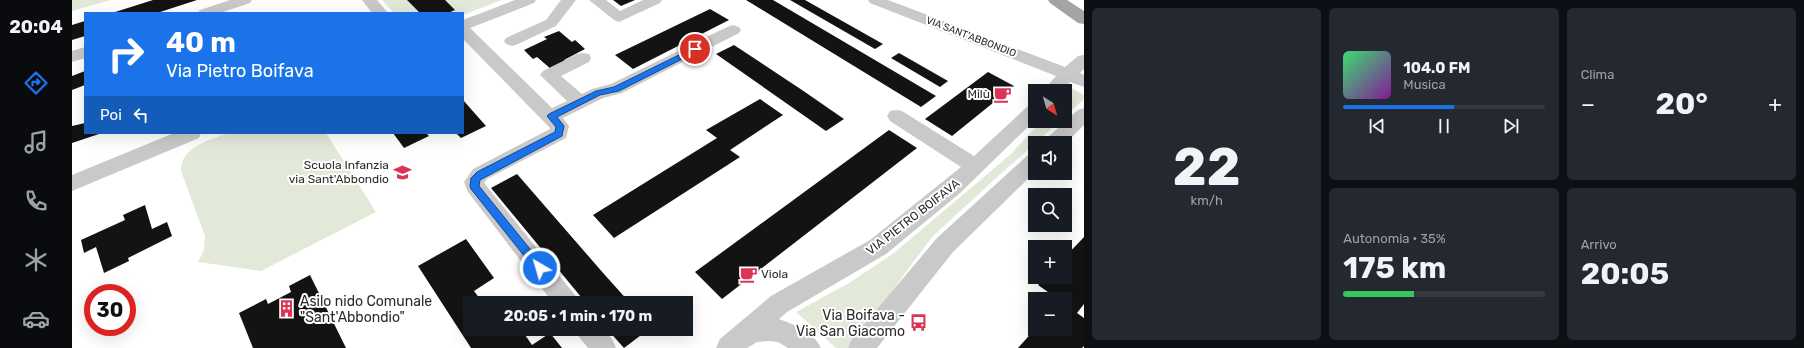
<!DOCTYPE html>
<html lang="it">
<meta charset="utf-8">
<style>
:root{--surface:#171b24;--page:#242831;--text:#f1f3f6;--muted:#9ea1a6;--line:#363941;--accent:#1a73e8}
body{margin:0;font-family:Rubik,sans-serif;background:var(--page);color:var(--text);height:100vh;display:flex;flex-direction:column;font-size:15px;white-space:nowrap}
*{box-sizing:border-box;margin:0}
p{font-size:13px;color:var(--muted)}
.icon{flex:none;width:22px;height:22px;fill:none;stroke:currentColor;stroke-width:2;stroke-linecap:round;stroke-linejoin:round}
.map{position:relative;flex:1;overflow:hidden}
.sheet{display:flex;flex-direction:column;gap:8px;padding:8px;background:#0d0f14;width:720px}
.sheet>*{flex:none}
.top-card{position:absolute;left:12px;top:12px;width:380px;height:122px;border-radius:0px;box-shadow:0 4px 16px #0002;background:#1a73e8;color:#fff;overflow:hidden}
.needle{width:26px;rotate:143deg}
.buttons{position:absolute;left:956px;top:84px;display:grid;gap:8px}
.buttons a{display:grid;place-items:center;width:44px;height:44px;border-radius:0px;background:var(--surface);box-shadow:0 4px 16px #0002;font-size:20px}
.speed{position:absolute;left:12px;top:284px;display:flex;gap:8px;font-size:20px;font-weight:700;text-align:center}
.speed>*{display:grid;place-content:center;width:52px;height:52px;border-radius:50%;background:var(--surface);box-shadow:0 4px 16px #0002;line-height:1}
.speed .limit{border:6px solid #d22;background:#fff;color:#111}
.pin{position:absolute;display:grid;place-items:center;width:34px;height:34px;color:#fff;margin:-17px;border:2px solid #fff;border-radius:50%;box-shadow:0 1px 4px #0007}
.me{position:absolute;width:44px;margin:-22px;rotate:322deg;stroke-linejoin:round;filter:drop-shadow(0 0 3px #0008)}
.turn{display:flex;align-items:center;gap:14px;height:84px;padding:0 16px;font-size:18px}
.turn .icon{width:52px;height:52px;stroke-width:2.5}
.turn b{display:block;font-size:28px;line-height:34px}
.then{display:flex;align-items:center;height:38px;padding:0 16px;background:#0003;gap:8px;font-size:15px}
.big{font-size:30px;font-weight:700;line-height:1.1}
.sheet .tile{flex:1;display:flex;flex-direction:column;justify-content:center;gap:6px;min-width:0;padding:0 14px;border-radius:6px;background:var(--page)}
.sheet .dial{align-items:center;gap:0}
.dial b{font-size:52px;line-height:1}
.song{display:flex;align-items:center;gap:12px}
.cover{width:48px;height:48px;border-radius:6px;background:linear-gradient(135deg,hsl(140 70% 55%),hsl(290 70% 35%))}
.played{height:4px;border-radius:2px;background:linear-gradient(90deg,var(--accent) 55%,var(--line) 55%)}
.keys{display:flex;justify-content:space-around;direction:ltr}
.heat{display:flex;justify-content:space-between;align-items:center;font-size:22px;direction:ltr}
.charge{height:6px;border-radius:3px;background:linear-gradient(90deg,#34c759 35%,var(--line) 0)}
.sheet .tiles{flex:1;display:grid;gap:8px;grid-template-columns:repeat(3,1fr)}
.tile:first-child{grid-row:span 2}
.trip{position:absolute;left:391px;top:296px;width:230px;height:40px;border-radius:0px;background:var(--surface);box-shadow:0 4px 16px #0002;font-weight:700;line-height:40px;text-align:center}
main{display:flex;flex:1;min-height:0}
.tab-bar{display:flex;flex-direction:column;width:72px;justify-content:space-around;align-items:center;background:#090b0e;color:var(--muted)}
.tab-bar .icon{width:28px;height:28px}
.tab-bar .on{color:var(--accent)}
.tab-bar b{font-size:18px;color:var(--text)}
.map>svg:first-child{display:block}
.green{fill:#e3e9d9}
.building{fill:#131313}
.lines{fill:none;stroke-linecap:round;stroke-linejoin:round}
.minor{fill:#c9c9c9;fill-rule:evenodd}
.major{fill:#a4a4a4;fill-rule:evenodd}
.route{fill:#1a73e8;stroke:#114b97}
.labels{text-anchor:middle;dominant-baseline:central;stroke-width:4;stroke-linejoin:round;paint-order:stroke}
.far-street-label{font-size:10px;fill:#2c2c2c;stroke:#fff}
.poi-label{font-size:12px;fill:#2c2c2c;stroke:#fff;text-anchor:end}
.street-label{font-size:12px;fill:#2c2c2c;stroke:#fff}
.near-poi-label{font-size:14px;fill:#2c2c2c;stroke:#fff;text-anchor:start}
</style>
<main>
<nav class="tab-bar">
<b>20:04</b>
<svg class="icon on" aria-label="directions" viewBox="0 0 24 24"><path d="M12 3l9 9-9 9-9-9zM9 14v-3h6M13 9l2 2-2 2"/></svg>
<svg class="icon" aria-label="music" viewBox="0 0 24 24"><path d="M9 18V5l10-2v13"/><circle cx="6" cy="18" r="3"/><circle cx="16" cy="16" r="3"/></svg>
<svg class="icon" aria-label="phone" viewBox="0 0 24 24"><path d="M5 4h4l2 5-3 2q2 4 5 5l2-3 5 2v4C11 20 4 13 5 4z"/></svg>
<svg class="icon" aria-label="climate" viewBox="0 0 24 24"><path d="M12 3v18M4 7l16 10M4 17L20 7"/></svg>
<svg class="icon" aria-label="car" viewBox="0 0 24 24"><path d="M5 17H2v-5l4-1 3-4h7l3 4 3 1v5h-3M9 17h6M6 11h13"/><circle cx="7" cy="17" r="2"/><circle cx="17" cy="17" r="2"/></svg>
</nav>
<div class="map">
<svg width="1012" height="348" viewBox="0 0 1012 348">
<rect width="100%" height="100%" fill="#fff"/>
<g class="green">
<path d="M0,0H39L0,11Z"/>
<path d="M310,0H430L391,15V13H322Z"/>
<path d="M999,88L1012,95V99L993,116V92Z"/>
<path d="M969,121H988L923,179L861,236L836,269L799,323L776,348H764L724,312L777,283L822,253L939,154Z"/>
<path d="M156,133H254L304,212L189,271L126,262L132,250L133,236L109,171C108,147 138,140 156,133Z"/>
</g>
<g class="building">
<path d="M81,0H125L85,13H40Z"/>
<path d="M335,0H373L383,10L376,13H348Z"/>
<path d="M541,0H563L549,6Z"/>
<path d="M674,0H701L864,96L849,107Z"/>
<path d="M718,0H733L811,44L803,49Z"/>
<path d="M638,9L657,20L561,69L543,55Z"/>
<path d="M13,21V36L0,40V25Z"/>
<path d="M487,31L500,42L503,40L513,49L492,60L494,62L479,69L465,57L461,59L452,50L475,39L472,37Z"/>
<path d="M662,45L730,90L772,119L754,131L644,54Z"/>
<path d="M827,53L876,81L868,87L819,58Z"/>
<path d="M13,71V85L0,90V76Z"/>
<path d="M916,72L942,86L880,136L853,119Z"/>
<path d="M688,99L711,115L658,150L668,157L542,238L521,215L645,138L634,130Z"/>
<path d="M391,100L414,126L389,138L384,133H391Z"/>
<path d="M13,123V133H30L0,143V126Z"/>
<path d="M817,130L845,148L650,299L623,272Z"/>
<path d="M321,133H354L357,136L332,148Z"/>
<path d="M445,174L532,274L558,303H514L419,188Z"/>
<path d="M73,205L80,229L95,222L100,236L56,258L57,261L32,273L24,247L12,253L9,240L53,220L51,215Z"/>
<path d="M1012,237V304L1005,313L1012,318V346L1010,348H946L963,329H993V299H986L966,285L974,277H993V257Z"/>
<path d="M394,239L422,278L402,291L411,303H398V329H455L451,332L460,345L478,333L490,348H399L346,266Z"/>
<path d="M238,275L274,348H181L167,313L194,299L196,304L219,292L217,286Z"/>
<path d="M434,296L439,303H422Z"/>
<path d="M535,329H577L552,348Z"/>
</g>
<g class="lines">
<g class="minor">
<path d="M158,0H180L178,3L148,13H125L128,10Z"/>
<path d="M290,0H305L316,13H300Z"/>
<path d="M443,0H464L462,3L398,28L480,108L495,101L468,75L471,71L505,54L511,53L517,54L519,58L517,62L489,76L510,94L520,89L539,84L655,27L661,25L667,27L669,30L667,33L550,93L531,98L491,118L497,126L494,138L415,179L412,183L503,295L507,303H481L396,192L392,182L401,169L478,129V128L391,39V20Z"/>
<path d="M489,0H504L484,26L446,44L440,46L434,44L432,41L434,38L474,20Z"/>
<path d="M517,0H534L548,11L571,0H590L588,3L547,22L542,20Z"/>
<path d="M796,0H816L993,67L1006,56L1012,55V69L1008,73L1012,75V87L998,82L990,91H971L984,76L798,3Z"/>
<path d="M13,47V58L0,62V51Z"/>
<path d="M963,103V120L887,194L814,254L715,312L707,319C723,325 741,331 749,348H716L706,342L698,341L685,342L675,348H644L648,339L699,296L798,240L889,167L818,121L815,116L818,111L824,110L830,111L902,156L957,105Z"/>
<path d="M1012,108V125L993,144L972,143L975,138L1006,110Z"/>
<path d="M102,133H129L127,138L0,191V175Z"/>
<path d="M963,153V172L881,252L805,348H776L780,339L865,238L956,155Z"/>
<path d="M504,329H531L540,339L544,348H516L507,337Z"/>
</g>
<path class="major" d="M976,0H995L1012,11V24L1006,23L978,3Z"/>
</g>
<path class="route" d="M623,47L626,48V51L547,91L528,95L485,117L492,126L490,136L408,180L407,186L471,265L473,268L471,271L468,273L464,271L399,189L398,186L399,178L405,172L483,132L484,127L475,116L477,114L524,91L542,87Z"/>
<defs>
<symbol id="cafe-bare" viewBox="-9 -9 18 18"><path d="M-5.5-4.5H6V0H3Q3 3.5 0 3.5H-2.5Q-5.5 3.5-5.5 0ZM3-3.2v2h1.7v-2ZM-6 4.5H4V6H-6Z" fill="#dc3454" stroke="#fff" stroke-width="2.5" paint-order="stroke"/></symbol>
<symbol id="school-bare" viewBox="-9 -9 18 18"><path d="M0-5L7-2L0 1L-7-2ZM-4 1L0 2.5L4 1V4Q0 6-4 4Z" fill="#dc3454" stroke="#fff" stroke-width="2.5" paint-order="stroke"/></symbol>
<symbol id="building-bare" viewBox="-9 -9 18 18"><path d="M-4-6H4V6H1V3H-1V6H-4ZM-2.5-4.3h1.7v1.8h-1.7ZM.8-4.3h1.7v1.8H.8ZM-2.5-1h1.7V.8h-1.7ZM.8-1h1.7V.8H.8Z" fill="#dc3454" stroke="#fff" stroke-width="2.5" paint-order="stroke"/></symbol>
<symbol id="bus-bare" viewBox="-9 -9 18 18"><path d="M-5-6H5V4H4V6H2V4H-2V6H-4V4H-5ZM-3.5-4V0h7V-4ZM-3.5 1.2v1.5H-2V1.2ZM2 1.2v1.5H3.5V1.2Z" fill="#dc3454" stroke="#fff" stroke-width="2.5" paint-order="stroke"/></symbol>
</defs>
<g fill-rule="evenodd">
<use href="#cafe-bare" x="918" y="82" width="25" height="25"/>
<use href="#school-bare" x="318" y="160" width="25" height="25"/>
<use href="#cafe-bare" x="664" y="262" width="25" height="25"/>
<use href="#building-bare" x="202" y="296" width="25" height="25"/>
<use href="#bus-bare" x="834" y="310" width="25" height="25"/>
</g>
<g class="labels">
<g class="far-street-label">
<text transform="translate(899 37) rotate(21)">VIA SANT'ABBONDIO</text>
</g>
<g class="poi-label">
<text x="918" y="94">Milù</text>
<text x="317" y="165">Scuola Infanzia<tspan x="317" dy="14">via Sant'Abbondio</tspan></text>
<text x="689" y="274" text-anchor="start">Viola</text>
</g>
<g class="street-label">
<text transform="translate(841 217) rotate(-38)">VIA PIETRO BOIFAVA</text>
</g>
<g class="near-poi-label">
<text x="228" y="301">Asilo nido Comunale<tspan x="228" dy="16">"Sant'Abbondio"</tspan></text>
<text x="833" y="315" text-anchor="end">Via Boifava -<tspan x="833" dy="16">Via San Giacomo</tspan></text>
</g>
</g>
</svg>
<div class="buttons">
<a><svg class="needle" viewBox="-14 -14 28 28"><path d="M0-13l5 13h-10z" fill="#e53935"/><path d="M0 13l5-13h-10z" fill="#9ea1a6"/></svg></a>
<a><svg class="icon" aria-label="sound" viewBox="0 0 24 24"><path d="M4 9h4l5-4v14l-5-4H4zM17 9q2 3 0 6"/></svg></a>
<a><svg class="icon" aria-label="search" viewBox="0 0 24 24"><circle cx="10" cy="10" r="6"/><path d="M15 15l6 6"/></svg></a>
<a>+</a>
<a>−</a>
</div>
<div class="speed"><div class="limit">30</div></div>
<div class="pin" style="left:623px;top:49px;background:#d93025"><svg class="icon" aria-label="arrive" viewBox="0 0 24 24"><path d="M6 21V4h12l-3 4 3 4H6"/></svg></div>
<svg class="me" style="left:468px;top:268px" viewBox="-20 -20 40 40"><circle r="17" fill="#1a73e8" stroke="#fff" stroke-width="3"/><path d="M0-11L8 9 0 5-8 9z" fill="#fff"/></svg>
<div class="trip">20:05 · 1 min · 170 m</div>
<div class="top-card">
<div class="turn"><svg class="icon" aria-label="right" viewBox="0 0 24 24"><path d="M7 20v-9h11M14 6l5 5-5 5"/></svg><div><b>40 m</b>Via Pietro Boifava</div></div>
<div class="then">Poi<svg class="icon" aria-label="left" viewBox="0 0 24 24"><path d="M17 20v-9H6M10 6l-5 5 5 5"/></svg></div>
</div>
</div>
<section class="sheet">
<div class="tiles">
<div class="tile dial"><b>22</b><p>km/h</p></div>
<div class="tile">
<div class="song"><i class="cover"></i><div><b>104.0 FM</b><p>Musica</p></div></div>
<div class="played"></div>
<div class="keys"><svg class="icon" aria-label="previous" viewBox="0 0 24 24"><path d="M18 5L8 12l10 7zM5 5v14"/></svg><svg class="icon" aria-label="pause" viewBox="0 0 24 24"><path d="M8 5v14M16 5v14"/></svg><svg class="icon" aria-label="next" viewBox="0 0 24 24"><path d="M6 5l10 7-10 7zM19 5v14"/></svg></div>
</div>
<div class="tile"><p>Clima</p>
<div class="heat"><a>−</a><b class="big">20°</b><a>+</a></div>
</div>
<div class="tile"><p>Autonomia · 35%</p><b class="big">175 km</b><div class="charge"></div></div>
<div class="tile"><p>Arrivo</p><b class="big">20:05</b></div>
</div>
</section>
</main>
